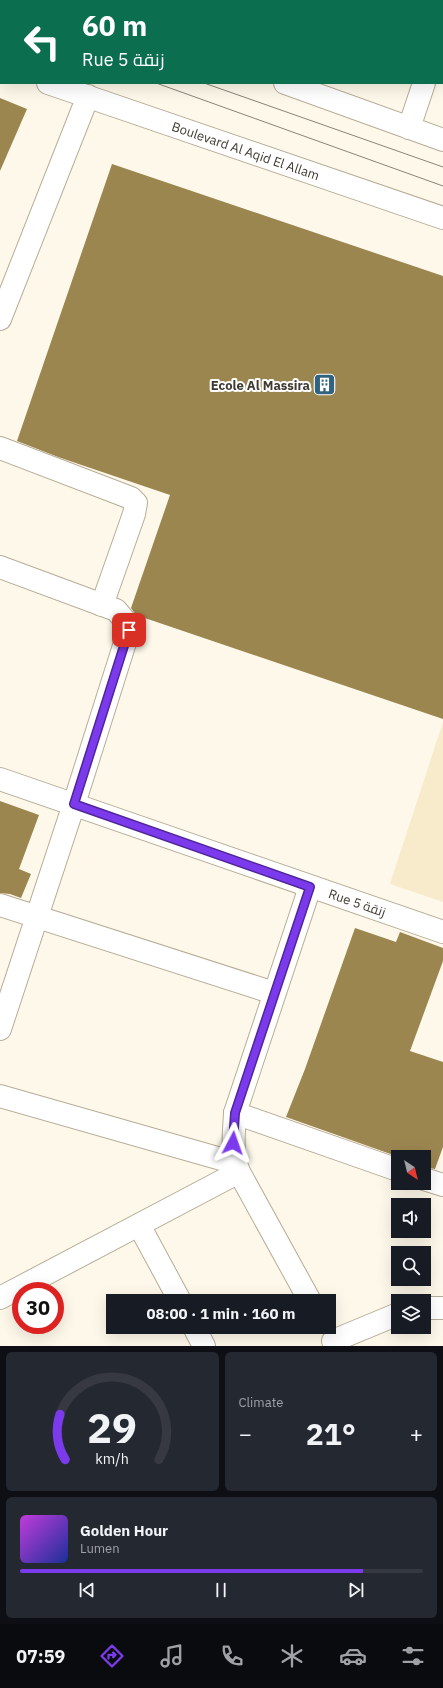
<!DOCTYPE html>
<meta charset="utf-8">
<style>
:root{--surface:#171b24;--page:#242831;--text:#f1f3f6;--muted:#9ea1a6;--line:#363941;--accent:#7c3aed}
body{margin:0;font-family:"IBM Plex Sans",Cairo,sans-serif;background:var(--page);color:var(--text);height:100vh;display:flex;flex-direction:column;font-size:15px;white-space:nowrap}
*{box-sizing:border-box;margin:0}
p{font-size:13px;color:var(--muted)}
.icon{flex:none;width:22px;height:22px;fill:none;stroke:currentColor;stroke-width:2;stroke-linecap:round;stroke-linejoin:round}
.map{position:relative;height:1346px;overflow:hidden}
.drawer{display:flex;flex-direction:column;gap:6px;padding:6px;background:#0d0f14;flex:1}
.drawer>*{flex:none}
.banner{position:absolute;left:0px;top:0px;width:443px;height:84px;box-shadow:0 4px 16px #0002;background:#0b6e4f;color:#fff;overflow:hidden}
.needle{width:26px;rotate:145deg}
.fabs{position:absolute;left:391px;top:1150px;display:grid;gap:8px}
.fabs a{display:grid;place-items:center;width:40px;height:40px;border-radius:0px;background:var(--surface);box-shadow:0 4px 16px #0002;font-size:20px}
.speed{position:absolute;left:12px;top:1282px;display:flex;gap:8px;font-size:20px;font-weight:700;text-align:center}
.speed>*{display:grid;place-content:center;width:52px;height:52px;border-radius:50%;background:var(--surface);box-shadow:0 4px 16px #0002;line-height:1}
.speed .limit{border:6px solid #d22;background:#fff;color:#111}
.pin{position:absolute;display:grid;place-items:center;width:34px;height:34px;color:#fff;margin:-17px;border-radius:8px;box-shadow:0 2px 6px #0006}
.me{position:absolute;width:44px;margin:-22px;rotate:4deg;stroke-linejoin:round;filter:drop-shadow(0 0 3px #0008)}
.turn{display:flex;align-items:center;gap:14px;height:84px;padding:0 16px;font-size:18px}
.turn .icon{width:52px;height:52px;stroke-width:2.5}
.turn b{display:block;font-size:28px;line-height:34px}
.big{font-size:30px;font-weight:800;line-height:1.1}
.drawer .widget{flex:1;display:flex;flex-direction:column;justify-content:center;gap:6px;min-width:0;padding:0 14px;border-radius:6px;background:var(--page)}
.drawer .dial{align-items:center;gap:0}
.dial svg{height:104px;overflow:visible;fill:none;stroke:var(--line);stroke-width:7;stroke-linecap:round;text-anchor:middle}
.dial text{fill:var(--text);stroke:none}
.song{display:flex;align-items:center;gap:12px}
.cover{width:48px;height:48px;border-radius:6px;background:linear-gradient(135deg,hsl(290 70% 55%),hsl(230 70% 35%))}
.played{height:4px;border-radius:2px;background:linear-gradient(90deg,var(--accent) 85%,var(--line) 85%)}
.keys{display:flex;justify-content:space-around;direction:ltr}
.heat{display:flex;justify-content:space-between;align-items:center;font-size:22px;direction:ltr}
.drawer .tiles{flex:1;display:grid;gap:6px;grid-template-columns:1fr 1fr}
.widget:last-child{grid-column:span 2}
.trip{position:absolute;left:106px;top:1294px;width:230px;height:40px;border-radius:0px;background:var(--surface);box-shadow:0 4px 16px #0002;font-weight:800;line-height:40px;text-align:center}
.tabs{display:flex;height:64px;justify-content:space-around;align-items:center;background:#090b0e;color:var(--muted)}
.tabs .icon{width:28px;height:28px}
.tabs .selected{color:var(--accent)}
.tabs b{font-size:18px;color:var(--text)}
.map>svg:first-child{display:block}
.built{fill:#f8ebcc}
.building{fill:#9c8650}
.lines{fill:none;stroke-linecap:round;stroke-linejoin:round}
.minor-casing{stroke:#b7ad97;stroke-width:24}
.secondary-casing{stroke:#b7ad97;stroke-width:24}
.minor{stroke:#fff;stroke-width:22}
.secondary{stroke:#fff;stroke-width:22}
.tram{stroke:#89857a;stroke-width:1}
.route-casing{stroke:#51269a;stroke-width:10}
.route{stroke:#7c3aed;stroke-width:7}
.labels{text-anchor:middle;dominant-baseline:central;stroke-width:4;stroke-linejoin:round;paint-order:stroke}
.street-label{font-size:13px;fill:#3f3b32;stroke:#fff}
.poi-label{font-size:13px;font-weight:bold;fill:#3f3b32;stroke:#fff;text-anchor:end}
</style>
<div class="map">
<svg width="443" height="1346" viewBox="0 0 443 1346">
<rect width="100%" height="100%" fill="#fef8ea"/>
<path class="built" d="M443,722V902L390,884Z"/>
<g class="building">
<path d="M0,98L27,109L0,171Z"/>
<path d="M112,164L443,276V719L136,615L131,608L170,495L58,457L17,441Z"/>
<path d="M0,801L39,815L19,869L31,874L21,898L10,894L0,893Z"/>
<path d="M355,928L396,942L400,932L443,948V961L410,1051L443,1062V1147L435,1169L424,1167V1157H399L286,1117L305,1069Z"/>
</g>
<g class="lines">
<defs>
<g id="minor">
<path d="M442,31L443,28"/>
<path d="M409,128L424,83"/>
<path d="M0,319L88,96"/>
<path d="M0,448L131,498L136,503L134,514L102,605"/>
<path d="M0,567L116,610L127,623L129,630L74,804L0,1029"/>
<path d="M0,779L443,932"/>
<path d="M310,887L235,1113C234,1133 231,1153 239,1172L310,1301"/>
<path d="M0,905L274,993"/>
<path d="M0,1096L235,1163"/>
<path d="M235,1113L398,1170"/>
<path d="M424,1179L443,1185"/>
<path d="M139,1225L180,1301"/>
<path d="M0,1298L239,1172"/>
<path d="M424,1308H443"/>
<path d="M194,1327L204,1346"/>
<path d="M333,1341L398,1314"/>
</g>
<g id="secondary">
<path d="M50,0L53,1"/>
<path d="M0,67L1,68"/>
<path id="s1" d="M48,83L443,218"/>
<path d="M285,83L443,140"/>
</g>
</defs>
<use href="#minor" class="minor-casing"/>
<use href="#secondary" class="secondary-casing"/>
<use href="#minor" class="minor"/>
<use href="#secondary" class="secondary"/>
<g class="tram">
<path d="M0,13H1"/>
<path d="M0,28H1"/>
<path d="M156,83L443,186"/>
<path d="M204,83L443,167"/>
</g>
</g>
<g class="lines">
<defs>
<path id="route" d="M129,630L74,804L310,887L235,1113L233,1143"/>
</defs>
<use href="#route" class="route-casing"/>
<use href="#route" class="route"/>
</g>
<defs>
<symbol id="building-square" viewBox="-11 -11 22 22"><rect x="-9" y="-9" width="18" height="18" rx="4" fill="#316280" stroke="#fff"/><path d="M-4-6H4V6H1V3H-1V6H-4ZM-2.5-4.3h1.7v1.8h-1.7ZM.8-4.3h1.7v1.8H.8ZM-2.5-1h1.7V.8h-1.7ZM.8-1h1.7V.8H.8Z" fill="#fff"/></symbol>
</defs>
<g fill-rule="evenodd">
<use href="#building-square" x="312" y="372" width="25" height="25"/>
</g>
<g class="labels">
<g class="street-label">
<text stroke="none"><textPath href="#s1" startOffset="209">Boulevard Al Aqid El Allam</textPath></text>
<text transform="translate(357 903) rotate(19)">Rue 5 زنقة</text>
</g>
<g class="poi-label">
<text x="310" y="385">Ecole Al Massira</text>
</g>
</g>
</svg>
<div class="fabs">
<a><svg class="needle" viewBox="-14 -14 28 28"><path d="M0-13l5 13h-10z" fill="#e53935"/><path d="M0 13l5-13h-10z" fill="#9ea1a6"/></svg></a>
<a><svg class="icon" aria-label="sound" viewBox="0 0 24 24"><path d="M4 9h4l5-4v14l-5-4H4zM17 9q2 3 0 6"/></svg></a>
<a><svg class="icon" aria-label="search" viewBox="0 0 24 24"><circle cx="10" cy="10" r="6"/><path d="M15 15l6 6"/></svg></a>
<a><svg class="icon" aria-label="layers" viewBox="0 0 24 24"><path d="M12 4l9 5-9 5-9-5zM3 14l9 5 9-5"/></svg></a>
</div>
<div class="speed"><div class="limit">30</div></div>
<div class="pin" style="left:129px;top:630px;background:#d93025"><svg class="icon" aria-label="arrive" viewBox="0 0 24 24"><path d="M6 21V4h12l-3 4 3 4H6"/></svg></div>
<svg class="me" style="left:233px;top:1143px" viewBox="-20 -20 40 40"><path d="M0-17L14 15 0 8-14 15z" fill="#7c3aed" stroke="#fff" stroke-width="4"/></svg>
<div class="trip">08:00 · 1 min · 160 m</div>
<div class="banner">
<div class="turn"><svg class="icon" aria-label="left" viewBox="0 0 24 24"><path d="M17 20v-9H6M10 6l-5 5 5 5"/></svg><div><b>60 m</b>Rue 5 زنقة</div></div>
</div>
</div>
<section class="drawer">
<div class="tiles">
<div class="widget dial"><svg viewBox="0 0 100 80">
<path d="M14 69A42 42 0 1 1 86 69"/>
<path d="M14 69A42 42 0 0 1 10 34" stroke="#7c3aed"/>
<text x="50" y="56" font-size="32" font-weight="700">29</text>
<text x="50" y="72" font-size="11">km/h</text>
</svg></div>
<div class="widget"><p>Climate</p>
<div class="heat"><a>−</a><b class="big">21°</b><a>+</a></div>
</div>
<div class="widget">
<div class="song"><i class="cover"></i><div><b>Golden Hour</b><p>Lumen</p></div></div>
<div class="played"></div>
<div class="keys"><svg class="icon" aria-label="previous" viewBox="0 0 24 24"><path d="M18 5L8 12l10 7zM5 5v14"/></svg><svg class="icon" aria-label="pause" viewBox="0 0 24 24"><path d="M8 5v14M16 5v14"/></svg><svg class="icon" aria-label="next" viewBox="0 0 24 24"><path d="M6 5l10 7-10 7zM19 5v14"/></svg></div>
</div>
</div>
</section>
<nav class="tabs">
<b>07:59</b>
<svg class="icon selected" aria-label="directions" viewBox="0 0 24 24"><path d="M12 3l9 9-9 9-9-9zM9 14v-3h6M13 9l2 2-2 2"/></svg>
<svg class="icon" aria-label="music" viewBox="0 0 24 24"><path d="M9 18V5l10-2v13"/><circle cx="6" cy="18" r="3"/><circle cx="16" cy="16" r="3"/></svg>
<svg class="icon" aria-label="phone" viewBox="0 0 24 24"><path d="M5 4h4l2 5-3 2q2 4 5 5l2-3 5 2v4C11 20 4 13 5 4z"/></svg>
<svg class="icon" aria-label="climate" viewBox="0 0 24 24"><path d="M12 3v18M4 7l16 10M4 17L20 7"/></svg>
<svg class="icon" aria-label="car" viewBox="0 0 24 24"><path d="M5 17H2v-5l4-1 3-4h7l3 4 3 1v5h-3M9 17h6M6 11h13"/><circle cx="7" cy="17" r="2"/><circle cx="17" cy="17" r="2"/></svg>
<svg class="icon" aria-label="filters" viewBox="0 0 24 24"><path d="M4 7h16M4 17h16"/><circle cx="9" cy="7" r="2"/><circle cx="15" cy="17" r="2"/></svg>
</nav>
